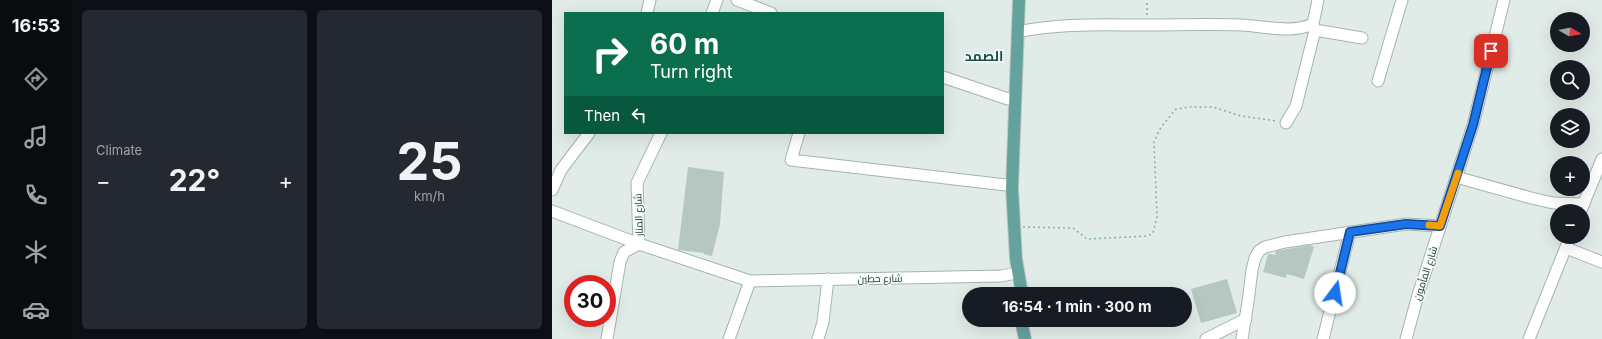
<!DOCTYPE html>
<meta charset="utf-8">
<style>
:root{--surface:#171b24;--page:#242831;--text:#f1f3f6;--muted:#9ea1a6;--accent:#8c9099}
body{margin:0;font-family:Inter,Cairo,sans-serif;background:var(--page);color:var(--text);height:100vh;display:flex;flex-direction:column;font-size:15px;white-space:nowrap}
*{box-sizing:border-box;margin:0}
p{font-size:13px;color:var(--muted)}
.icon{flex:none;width:22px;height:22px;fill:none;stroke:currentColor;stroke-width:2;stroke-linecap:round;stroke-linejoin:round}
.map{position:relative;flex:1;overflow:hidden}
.drawer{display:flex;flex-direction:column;gap:10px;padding:10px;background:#0d0f14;width:480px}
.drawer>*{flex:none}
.banner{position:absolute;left:12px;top:12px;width:380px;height:122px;border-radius:0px;box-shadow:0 4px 16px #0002;background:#0b6e4f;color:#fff;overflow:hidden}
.needle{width:26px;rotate:100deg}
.fabs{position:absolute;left:998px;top:12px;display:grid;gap:8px}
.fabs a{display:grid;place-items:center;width:40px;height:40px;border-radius:50%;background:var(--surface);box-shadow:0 4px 16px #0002;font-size:20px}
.speed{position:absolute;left:12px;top:275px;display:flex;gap:8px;font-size:20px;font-weight:700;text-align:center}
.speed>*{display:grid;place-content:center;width:52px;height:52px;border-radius:50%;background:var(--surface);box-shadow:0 4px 16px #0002;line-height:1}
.speed .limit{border:6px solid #d22;background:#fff;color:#111}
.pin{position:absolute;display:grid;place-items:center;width:34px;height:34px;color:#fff;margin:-17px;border-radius:8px;box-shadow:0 2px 6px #0006}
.me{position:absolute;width:44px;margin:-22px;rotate:14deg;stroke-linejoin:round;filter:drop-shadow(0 0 3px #0008)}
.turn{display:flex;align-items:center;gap:14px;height:84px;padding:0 20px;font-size:18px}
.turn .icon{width:52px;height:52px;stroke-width:2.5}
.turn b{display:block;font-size:28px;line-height:34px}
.then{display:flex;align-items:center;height:38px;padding:0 20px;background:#0003;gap:8px;font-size:15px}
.big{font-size:30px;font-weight:700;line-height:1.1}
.drawer .card{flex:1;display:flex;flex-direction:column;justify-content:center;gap:6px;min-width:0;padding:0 14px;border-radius:6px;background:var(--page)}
.drawer .dial{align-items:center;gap:0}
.dial b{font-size:52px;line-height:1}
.heat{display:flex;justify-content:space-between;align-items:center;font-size:22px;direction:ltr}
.drawer .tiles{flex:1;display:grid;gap:10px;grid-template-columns:repeat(2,1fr)}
.trip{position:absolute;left:410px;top:287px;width:230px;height:40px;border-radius:20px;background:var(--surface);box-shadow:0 4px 16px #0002;font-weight:700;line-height:40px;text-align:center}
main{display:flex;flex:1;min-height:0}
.tabs{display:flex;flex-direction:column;width:72px;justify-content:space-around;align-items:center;background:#090b0e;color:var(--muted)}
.tabs .icon{width:28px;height:28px}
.tabs .selected{color:var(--accent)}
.tabs b{font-size:18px;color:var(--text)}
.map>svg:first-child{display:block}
.building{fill:#b6c7c2}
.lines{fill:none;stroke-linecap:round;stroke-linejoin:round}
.minor-casing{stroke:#a4b4b1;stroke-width:13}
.major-casing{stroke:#c1c9c8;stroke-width:14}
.path{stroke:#80b1a9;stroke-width:1.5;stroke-dasharray:2 3;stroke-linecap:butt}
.minor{stroke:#fff;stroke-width:11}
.major{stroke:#64a39c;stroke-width:12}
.route-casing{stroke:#114b97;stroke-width:10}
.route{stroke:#1a73e8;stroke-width:7}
.slow{stroke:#f59e0b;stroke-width:7}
.labels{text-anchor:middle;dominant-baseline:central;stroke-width:3;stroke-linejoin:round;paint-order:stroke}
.street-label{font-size:10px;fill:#213d3a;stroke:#f1f8f6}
.district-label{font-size:14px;font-weight:bold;fill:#1c504b;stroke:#f1f8f6}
</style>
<main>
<nav class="tabs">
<b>16:53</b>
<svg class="icon selected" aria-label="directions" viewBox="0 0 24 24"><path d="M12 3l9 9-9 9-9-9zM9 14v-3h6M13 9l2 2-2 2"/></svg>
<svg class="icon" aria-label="music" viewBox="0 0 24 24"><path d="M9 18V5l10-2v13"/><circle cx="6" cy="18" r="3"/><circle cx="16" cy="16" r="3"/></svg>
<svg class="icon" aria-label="phone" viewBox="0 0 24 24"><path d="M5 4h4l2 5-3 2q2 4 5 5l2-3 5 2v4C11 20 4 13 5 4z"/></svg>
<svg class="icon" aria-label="climate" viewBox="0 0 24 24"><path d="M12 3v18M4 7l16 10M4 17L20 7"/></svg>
<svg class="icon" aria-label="car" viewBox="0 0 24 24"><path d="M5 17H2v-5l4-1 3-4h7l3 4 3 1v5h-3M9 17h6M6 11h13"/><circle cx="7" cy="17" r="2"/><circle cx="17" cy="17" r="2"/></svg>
</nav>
<section class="drawer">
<div class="tiles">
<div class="card"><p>Climate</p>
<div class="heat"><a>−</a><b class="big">22°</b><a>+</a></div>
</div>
<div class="card dial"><b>25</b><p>km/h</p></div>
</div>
</section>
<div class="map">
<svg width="1050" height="339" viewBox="0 0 1050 339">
<rect width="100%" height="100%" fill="#e1ece9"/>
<g class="building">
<path d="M136,167L172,172L168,224L160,256L152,254V253L126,250Z"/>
<path d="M758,245L762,247L752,279L735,274L734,278L711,272L716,254L723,255L724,251Z"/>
<path d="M675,279L685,313L649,323L639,289Z"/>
</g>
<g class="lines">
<defs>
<g id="minor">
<path d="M185,0L219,13"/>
<path d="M766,0L761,24L763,30L810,38"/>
<path d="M95,13L98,0"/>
<path d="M160,13L165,0"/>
<path d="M466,32C507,23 550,25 592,25C625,25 657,24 689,25C713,26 739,34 761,24"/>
<path d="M391,77L456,99"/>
<path d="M826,81L850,0"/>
<path d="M734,123L744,106L763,30"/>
<path d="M247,133L239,160L454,185"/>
<path d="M904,177L979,198L1001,203L1032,204"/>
<path d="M0,190L9,170L37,133"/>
<path d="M1029,210L1050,159"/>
<path d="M0,211L87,244L198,281L449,276L459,274"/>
<path d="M1014,248L1050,262"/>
<path d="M55,339L68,262L72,252L87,244L85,183L109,133"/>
<path d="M177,339L198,281"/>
<path d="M266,339L271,322L276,279"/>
<path d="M654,339L694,319"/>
<path d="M690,339L696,302L700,270L703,258L707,251L713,247L733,242L854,224L888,226"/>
<path d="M771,339L798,232"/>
<path d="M854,339L866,295L921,125L952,0"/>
<path d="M977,339L1018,237"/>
</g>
<g id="major">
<path d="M467,0L460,188L464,259L470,294"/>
<path d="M469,320L473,339"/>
</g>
</defs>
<use href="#minor" class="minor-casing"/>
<use href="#major" class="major-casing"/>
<g class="path">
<path d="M595,15V0"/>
<path d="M471,227L521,228L535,239L596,236L601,233L605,217L602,142L609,127L624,109L638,107H661L689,116L725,121"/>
</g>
<use href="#minor" class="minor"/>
<use href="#major" class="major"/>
</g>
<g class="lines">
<defs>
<path id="route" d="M783,293L798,232L854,224L888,226L921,125L939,51"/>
</defs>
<use href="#route" class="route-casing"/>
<use href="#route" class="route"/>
<path class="slow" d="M877,225L888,226L906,173"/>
</g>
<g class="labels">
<g class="street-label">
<text transform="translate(86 215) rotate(-92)">شارع المنار</text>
<text transform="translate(873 273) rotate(-72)">شارع المأمون</text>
<text transform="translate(328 278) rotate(-1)">شارع حطين</text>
</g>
<g class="district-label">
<text x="432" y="55">الصمد</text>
</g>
</g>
</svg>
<div class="fabs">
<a><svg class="needle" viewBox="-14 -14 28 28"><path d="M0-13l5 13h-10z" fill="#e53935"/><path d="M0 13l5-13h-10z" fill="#9ea1a6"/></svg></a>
<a><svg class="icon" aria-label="search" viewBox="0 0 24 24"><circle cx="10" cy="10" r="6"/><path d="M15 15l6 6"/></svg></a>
<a><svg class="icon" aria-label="layers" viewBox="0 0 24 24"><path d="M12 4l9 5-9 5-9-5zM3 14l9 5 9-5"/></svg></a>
<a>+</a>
<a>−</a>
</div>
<div class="speed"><div class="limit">30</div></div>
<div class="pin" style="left:939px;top:51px;background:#d93025"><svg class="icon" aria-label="arrive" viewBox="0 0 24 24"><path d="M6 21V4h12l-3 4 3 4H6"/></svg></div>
<svg class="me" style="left:783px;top:293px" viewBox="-20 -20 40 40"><circle r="19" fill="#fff"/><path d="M0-13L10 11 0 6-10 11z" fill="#1a73e8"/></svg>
<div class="trip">16:54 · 1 min · 300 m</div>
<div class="banner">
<div class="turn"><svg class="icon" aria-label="right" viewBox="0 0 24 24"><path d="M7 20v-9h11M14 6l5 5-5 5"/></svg><div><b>60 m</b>Turn right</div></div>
<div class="then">Then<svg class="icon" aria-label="left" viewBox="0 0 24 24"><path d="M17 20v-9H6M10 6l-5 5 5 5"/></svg></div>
</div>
</div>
</main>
